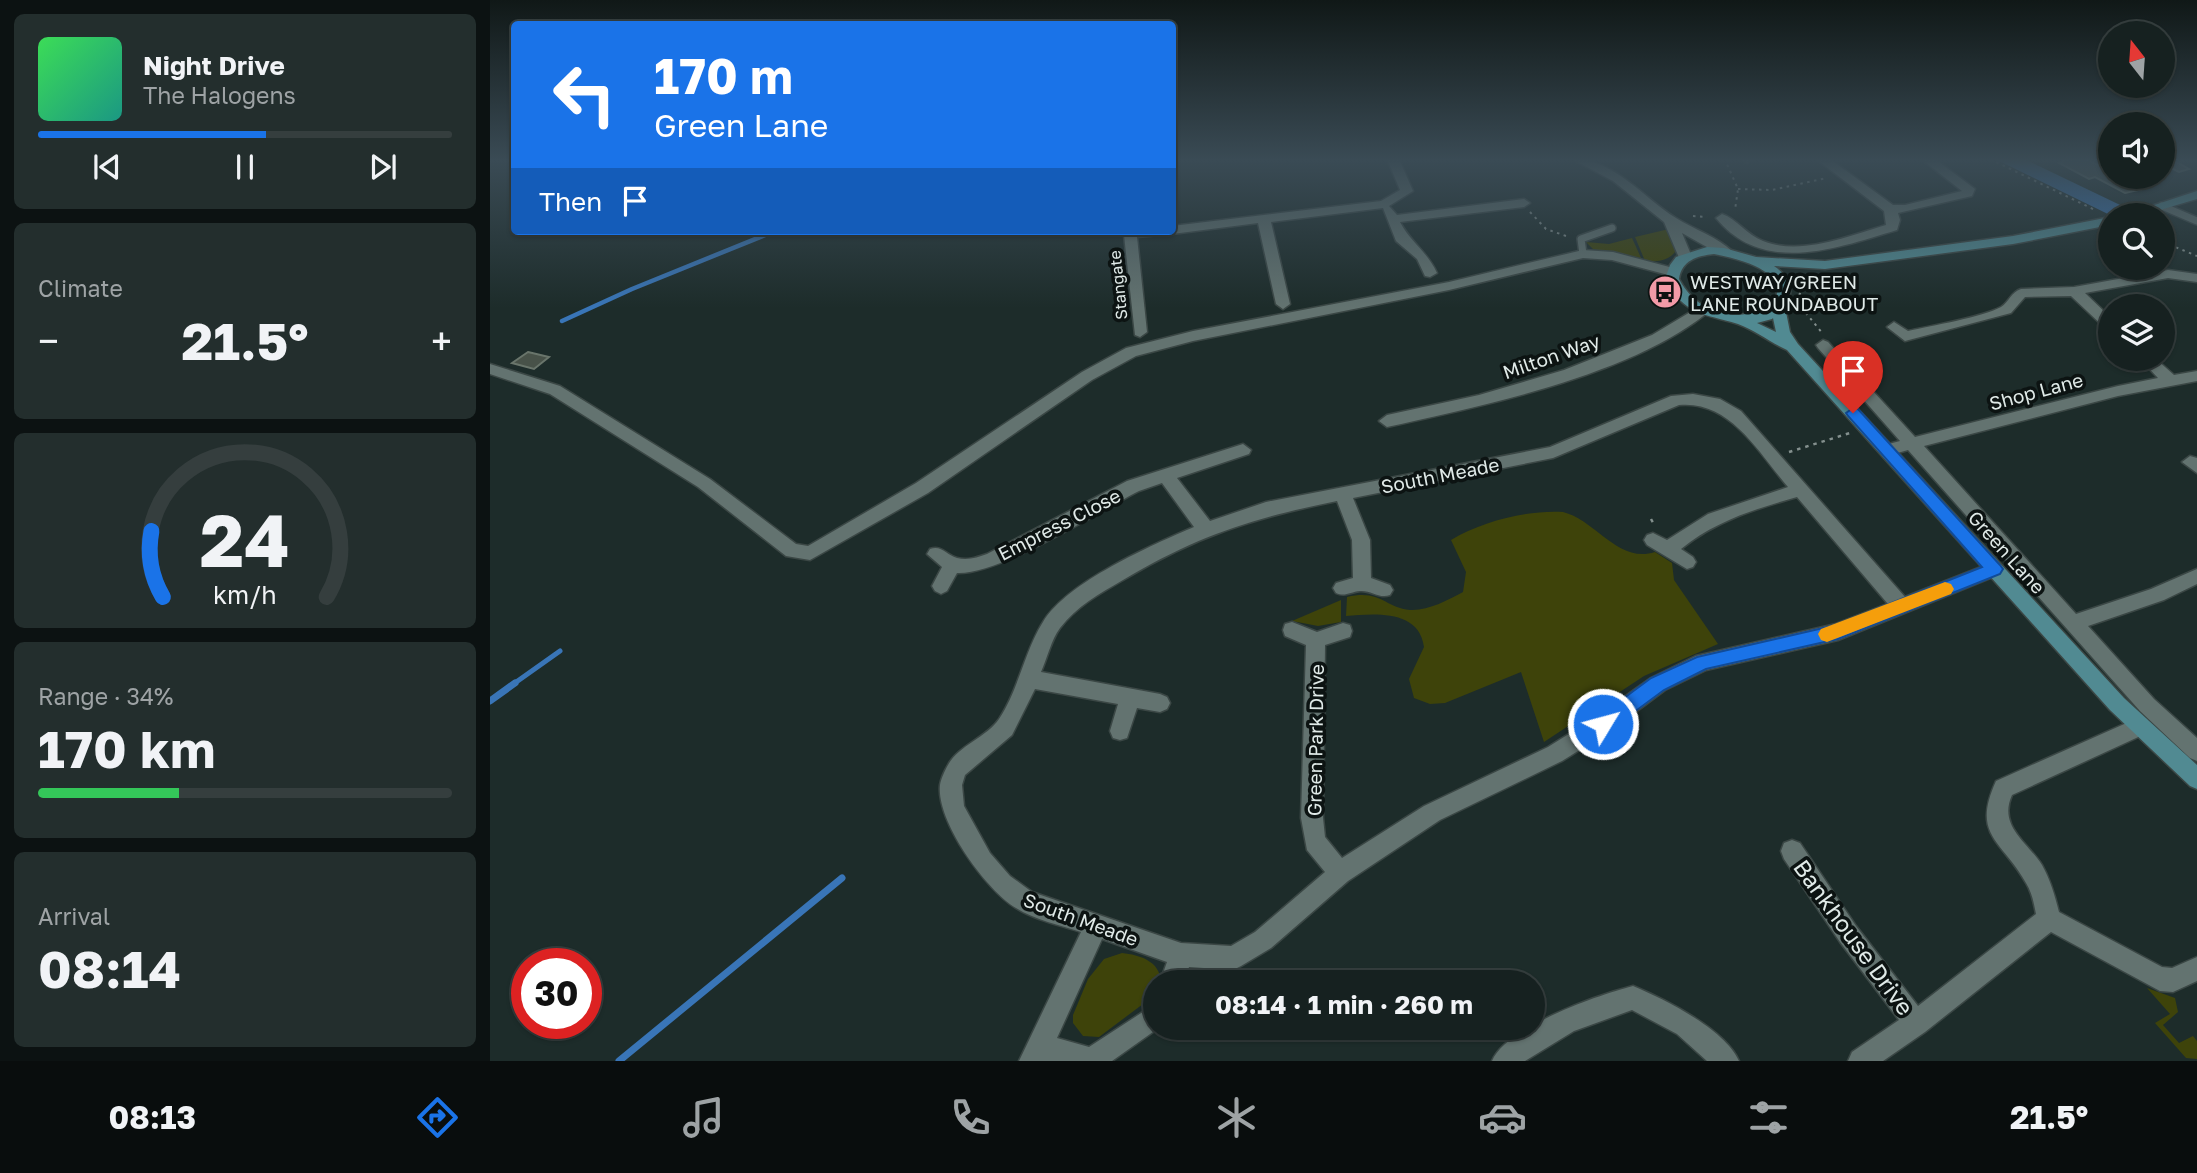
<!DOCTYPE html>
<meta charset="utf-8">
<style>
:root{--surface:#162120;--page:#232e2d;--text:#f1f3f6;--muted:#9ea3a5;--line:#353e3e;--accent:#1a73e8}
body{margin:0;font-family:"Golos Text",sans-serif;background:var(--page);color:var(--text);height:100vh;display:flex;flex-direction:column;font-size:26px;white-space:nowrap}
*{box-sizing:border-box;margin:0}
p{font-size:23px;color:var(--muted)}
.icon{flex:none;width:38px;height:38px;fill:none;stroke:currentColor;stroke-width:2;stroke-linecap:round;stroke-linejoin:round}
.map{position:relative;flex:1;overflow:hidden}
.side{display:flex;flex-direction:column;gap:14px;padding:14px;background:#0c1212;width:490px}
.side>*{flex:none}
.hud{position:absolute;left:21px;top:21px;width:665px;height:214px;border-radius:7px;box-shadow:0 2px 5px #0004,0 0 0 2px var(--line);background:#1a73e8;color:#fff;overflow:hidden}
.needle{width:46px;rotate:343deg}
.fabs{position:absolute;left:1608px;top:21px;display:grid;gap:14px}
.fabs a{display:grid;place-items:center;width:77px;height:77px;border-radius:50%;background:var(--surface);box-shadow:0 2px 5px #0004,0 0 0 2px var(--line);font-size:35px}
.speed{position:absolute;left:21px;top:948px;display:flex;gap:14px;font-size:35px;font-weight:700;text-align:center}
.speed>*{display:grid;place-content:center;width:91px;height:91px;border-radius:50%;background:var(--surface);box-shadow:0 2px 5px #0004,0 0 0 2px var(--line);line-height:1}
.speed .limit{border:10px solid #d22;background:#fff;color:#111}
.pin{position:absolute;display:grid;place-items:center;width:60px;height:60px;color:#fff;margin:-72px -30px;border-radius:50% 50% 50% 0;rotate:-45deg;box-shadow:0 0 7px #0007}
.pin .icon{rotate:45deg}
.me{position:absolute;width:77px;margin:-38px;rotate:53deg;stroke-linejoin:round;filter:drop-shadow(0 0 5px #0008)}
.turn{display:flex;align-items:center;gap:24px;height:147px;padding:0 28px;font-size:32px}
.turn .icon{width:91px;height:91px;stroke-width:2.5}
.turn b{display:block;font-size:49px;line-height:60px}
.then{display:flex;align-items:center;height:66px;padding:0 28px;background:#0003;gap:14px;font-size:26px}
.big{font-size:52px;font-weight:700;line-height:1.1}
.side .card{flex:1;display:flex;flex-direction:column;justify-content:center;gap:10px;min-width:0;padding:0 24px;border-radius:10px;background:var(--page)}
.side .dial{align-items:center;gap:0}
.dial svg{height:182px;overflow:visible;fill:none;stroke:var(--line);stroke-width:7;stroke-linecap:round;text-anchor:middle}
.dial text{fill:var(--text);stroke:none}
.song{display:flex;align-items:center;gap:21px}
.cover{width:84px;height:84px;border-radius:10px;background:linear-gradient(135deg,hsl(130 70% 55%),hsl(170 70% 35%))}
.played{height:7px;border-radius:4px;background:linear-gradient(90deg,var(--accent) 55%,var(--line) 55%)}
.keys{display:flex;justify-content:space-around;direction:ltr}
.heat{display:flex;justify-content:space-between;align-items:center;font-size:38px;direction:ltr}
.charge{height:10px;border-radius:5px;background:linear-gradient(90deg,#34c759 34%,var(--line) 0)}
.trip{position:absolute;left:653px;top:970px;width:402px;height:70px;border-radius:35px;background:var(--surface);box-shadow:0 2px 5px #0004,0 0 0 2px var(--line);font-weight:700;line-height:70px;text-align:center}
.tab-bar{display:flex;height:112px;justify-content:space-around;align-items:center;background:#090d0d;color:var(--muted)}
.tab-bar .icon{width:49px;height:49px}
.tab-bar .active{color:var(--accent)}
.tab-bar b{font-size:32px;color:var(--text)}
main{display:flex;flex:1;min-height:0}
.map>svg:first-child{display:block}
.green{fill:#3e430a}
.water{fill:#3975b7}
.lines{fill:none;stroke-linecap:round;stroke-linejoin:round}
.stream-far2{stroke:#3975b7;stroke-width:4.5}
.stream-far1{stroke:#3975b7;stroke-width:5}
.stream{stroke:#3975b7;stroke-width:7}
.building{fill:#485249;stroke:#69756b;stroke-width:2}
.service-casing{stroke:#3b4745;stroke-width:10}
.minor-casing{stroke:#3b4745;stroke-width:3}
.secondary-casing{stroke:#3b4745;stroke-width:3}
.path-far1{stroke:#84908e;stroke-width:2;stroke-dasharray:2.5 4.5;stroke-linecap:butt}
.path{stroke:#84908e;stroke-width:2.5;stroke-dasharray:3.5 5;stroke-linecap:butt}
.service{stroke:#637370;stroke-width:7}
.minor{fill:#637370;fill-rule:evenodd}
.secondary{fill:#518a92;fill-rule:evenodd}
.route{fill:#1a73e8;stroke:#114b97;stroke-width:2}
.slow{fill:#f59e0b}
.labels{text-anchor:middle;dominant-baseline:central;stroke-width:7;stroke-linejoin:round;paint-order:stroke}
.far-street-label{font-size:16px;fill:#e0eae8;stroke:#0c1312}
.poi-label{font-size:19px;fill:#e0eae8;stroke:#0c1312;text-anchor:start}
.street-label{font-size:19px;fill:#e0eae8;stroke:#0c1312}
.near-street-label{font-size:23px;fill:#e0eae8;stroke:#0c1312}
</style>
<main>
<section class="side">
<div class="card">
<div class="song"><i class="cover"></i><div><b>Night Drive</b><p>The Halogens</p></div></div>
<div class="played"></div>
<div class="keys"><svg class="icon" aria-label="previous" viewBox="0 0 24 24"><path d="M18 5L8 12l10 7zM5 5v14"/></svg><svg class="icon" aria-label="pause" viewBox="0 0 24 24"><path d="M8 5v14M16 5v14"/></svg><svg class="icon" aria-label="next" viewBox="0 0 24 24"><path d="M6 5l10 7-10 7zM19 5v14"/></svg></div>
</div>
<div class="card"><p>Climate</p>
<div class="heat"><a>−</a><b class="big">21.5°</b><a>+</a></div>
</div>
<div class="card dial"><svg viewBox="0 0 100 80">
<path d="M14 69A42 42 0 1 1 86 69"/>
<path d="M14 69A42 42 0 0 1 9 40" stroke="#1a73e8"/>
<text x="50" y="56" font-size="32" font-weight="700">24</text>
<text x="50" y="72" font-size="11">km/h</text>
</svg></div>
<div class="card"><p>Range · 34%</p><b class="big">170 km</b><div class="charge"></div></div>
<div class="card"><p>Arrival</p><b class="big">08:14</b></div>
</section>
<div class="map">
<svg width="1707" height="1061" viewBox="0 0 1707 1061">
<rect width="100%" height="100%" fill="#1d2c2a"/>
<g class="green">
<path d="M1179,229L1187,249C1180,261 1168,262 1155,261L1145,237Z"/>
<path d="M1142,238L1152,260L1103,249L1096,242L1119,244Z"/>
<path d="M1073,512C1106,520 1128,564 1165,552L1182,563L1184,580L1228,644L1154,676L1054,742L1031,672L955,703L940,704L924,698L919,679L934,647C929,609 884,614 856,616L857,597C890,589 894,607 920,610C938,611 958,600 973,592L976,572L961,540C993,521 1037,510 1073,512Z"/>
<path d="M851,600V622L828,626L802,621Z"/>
<path d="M632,953C650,955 670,961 671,982H665V995L609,1037L593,1036L583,1023V1015L598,979L614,959Z"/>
<path d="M1657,988L1685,998L1688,1012L1673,1025L1689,1043L1703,1036L1707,1041V1059L1696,1058L1665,1023L1680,1014Z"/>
</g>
<path class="water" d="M1505,159H1534L1651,215H1620Z"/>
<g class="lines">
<path class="stream-far2" d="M72,321L142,289L285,231"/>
<path class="stream-far1" d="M22,685L70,651"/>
<g class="stream">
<path d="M0,701L25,683"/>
<path d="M129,1061L352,878"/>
</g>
</g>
<g class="building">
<path d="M1579,159H1596L1612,167L1620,164V177H1654L1637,183L1653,189L1635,193L1605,177L1599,179L1569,163Z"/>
<path d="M1673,159H1681L1699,169L1689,172L1679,167L1673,169Z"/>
<path d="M38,352L59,357L44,369L22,363Z"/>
</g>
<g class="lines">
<defs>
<g id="service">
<path d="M1672,206L1707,221"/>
<path d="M1093,254L1091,239L1122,228"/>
</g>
<g id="minor">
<path d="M897,159H909L923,191L899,206L907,215L1034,199L1040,203L1034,207L910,222C921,243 937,251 947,273L940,277L935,276L927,259L906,241L893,208L781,222L800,304L793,309L786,304L768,223L682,234L676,231L670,235L647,237L657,332L650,337L645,335L634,235L629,231H682V226L891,201L910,190Z"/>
<path d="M1082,159C1125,159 1152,197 1186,218C1203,229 1228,237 1243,252L1241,255H1231L1192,233L1202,257L1200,260H1190L1174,222L1123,181Z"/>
<path d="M1250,159H1263L1257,163Z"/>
<path d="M1326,159H1340L1403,205H1415L1472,191L1431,159H1445L1485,189L1482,196L1408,213L1410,220L1407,230C1347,248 1273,276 1226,218L1232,214C1247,219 1257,235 1273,241C1311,256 1359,236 1396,225L1394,211Z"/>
<path d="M1093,250L1123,252L1187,269L1189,272L1182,276L1122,260L1093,258L959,290L703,341L646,356L602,380L438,493L320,560L296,556L208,487L60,394L0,374V364L70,386L220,479L306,544L318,546L426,483L592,372L636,348L703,331L959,282Z"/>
<path d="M1678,270L1707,274V282L1678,278L1595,293L1620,317V330L1615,328L1581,296L1535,297L1521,313L1415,341L1397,327L1404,322L1418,331C1440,326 1493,317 1511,307C1519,302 1521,292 1531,289L1584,287Z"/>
<path d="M1212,305L1217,307V313C1141,375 992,406 897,427L889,421L897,415L989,395L1074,370L1162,335Z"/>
<path d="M1333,340L1338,342L1425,437L1628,386L1668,378L1650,359H1666L1684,375L1707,371V381L1628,396L1434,446L1586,614L1661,589L1707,569V584L1674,600L1598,626L1664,699L1707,738V761L1700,758L1650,711L1418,450L1397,456L1391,454L1389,450L1391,446L1410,441L1328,348L1326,345Z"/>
<path d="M1203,394L1230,399L1251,411L1415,597L1504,562L1510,564L1513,569L1510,574L1348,640L1216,670L1175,690L1120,731L1072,761L950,820L858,881L781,948L751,966L743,970L699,967L694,982H670L677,962L612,939L567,1038L599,1047L665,1004V1027H670L622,1061H529L591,932C570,925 545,920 526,908C496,890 446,821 450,785C451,779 455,770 458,765C468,746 497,737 509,719C529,689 534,652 553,622C577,582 662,545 704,527L672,483L649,491C608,512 509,575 467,573L457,591L451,594L445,591L442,586L452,567L437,554L440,549C452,545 456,555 467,558C478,561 488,557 497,554L637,481L753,444L761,450L759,454L687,478L720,521L776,502L1060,447L1181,396ZM1189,405C1240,400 1268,452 1298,487L1218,514L1177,540L1163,533L1157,535L1154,540L1157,545L1197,569L1203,567L1206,562L1203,557L1191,549C1225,521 1265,509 1307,497L1398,604L1346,624L1206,656L1161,678L1106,717L1058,747L934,806L852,858L835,837L833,818L835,645L860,637L862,631L860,625L853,623L827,632L802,622L795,624L793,630L795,636L816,645L811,818L817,850L835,872L765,932L741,946L691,943L542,892L520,876L500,853L474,806L472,785L475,775L522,735L545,689L628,704L620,731L623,738L630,740L637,738L647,708L670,712L677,709L680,703L677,697L670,694L551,672C557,659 561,640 570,628C587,606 609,594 633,580C707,536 763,518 847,501L862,540L863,578L846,583L843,588L846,593C855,597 860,592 870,591C881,590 889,599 900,595L903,590L900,585L881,578L880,540L863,498L1063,458Z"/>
<path d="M1700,456L1707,458V473L1692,462Z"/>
<path d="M1650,717L1657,719L1660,726L1657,733L1522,795C1508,826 1537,842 1552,865C1560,879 1565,896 1569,912L1672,967L1682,968L1707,957V981L1683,992L1670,991L1561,932L1435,1032L1393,1061H1358L1362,1052L1409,1020L1350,942L1294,859L1291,851L1294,843L1302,840L1310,843L1366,926L1428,1006L1546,914C1544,904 1542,892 1536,883C1512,840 1481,836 1506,781Z"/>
<path d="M1143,986C1174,999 1235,1029 1249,1061H1217L1187,1034L1142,1010L1084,1031L1035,1061H1002C1016,1027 1108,995 1143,986Z"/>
</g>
<g id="secondary">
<path d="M1707,191V199L1653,215H1634Z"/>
<path d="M1620,217V225L1523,244L1335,269L1284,266C1301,278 1305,289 1295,307L1300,332L1308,344L1634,698L1707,765V789L1700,786L1620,710L1297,350C1281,343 1265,330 1248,324C1213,313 1195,316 1175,279L1180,265L1186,257L1217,247L1234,248L1266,257L1335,261L1523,236ZM1224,254C1365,280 1233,361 1189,279C1192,260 1207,256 1224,254ZM1283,318L1286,332L1267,323L1282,319Z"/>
</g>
</defs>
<use href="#service" class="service-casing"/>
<use href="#minor" class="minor-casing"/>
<use href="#secondary" class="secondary-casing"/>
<g class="path-far1">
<path d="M1241,159L1237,164L1248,189L1245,210"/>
<path d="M1500,159L1605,210"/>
<path d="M1248,189L1282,190L1337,178"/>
<path d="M1040,212L1056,229L1079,237"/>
<path d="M1203,216L1217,217"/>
<path d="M1673,242L1707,256"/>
<path d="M1309,295L1320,278"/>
<path d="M1307,302L1333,334"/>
</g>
<g class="path">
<path d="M1299,452L1360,433"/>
<path d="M1161,519L1165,526"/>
</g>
<use href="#service" class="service"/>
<use href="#minor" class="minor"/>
<use href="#secondary" class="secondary"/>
</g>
<linearGradient id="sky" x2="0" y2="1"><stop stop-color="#101817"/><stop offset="0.52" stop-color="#3a4b55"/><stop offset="1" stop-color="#3a4b55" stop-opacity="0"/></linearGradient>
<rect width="1707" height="308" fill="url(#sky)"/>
<path class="route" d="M1363,408L1368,409L1510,565L1513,569L1510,574L1348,639L1216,669L1174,690L1120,730L1113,733L1107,730L1104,724L1107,718L1161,678L1207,657L1346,625L1492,567L1358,416L1356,413Z"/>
<path class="slow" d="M1455,582L1461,584L1464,589L1461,594L1337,642L1331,640L1328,634L1331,629Z"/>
<defs>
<symbol id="bus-disc" viewBox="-11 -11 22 22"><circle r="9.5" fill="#f39aa7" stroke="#0c1312"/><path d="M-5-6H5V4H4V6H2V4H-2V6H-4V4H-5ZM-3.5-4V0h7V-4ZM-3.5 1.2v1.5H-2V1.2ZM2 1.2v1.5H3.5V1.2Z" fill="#111"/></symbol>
</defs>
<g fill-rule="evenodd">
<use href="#bus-disc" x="1156" y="273" width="38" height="38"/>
</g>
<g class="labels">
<g class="far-street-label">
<text transform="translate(628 285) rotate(-96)">Stangate</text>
</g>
<g class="poi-label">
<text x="1200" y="281">WESTWAY/GREEN<tspan x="1200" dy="22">LANE ROUNDABOUT</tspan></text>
</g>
<g class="street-label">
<text transform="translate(1061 356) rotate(-19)">Milton Way</text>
<text transform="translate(1546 391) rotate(-15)">Shop Lane</text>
<text transform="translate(950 475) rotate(-11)">South Meade</text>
<text transform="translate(569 524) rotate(-27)">Empress Close</text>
<text transform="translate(1517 552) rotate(48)">Green Lane</text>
<text transform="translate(825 740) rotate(-89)">Green Park Drive</text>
<text transform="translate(591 919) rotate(20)">South Meade</text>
</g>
<g class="near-street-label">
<text transform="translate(1364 937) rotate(54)">Bankhouse Drive</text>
</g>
</g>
</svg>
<div class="fabs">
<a><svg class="needle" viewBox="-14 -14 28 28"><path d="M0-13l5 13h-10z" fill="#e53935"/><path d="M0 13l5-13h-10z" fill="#9ea3a5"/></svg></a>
<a><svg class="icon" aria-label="sound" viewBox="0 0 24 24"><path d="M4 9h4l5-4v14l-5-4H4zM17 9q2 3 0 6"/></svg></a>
<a><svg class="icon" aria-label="search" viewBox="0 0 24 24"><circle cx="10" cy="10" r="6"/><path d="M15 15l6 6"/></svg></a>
<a><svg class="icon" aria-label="layers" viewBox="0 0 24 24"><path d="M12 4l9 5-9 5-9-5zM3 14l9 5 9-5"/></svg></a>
</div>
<div class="speed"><div class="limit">30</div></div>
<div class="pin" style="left:1363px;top:413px;background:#d93025"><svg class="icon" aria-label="arrive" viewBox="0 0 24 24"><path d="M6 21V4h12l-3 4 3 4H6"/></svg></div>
<svg class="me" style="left:1113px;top:724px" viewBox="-20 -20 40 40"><circle r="17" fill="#1a73e8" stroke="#fff" stroke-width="3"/><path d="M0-11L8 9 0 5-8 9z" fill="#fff"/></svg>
<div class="trip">08:14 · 1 min · 260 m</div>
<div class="hud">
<div class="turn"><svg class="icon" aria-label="left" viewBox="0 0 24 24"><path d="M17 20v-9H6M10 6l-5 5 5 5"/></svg><div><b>170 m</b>Green Lane</div></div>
<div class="then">Then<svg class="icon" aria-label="arrive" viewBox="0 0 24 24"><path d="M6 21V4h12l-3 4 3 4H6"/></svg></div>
</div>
</div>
</main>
<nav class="tab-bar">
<b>08:13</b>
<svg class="icon active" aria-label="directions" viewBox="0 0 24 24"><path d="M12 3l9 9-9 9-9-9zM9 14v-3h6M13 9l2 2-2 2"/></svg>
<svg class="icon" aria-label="music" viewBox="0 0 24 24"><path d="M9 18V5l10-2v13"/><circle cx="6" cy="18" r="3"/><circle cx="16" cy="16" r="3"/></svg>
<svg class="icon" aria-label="phone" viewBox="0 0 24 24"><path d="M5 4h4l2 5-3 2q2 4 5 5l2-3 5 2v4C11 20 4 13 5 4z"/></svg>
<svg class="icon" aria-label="climate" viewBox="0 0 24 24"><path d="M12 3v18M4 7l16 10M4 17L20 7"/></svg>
<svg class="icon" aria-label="car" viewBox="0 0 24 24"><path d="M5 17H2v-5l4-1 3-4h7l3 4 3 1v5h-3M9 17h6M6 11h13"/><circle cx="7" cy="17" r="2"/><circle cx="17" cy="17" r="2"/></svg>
<svg class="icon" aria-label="filters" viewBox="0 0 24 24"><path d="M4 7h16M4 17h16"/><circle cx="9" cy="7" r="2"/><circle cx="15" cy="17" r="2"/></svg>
<b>21.5°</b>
</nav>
